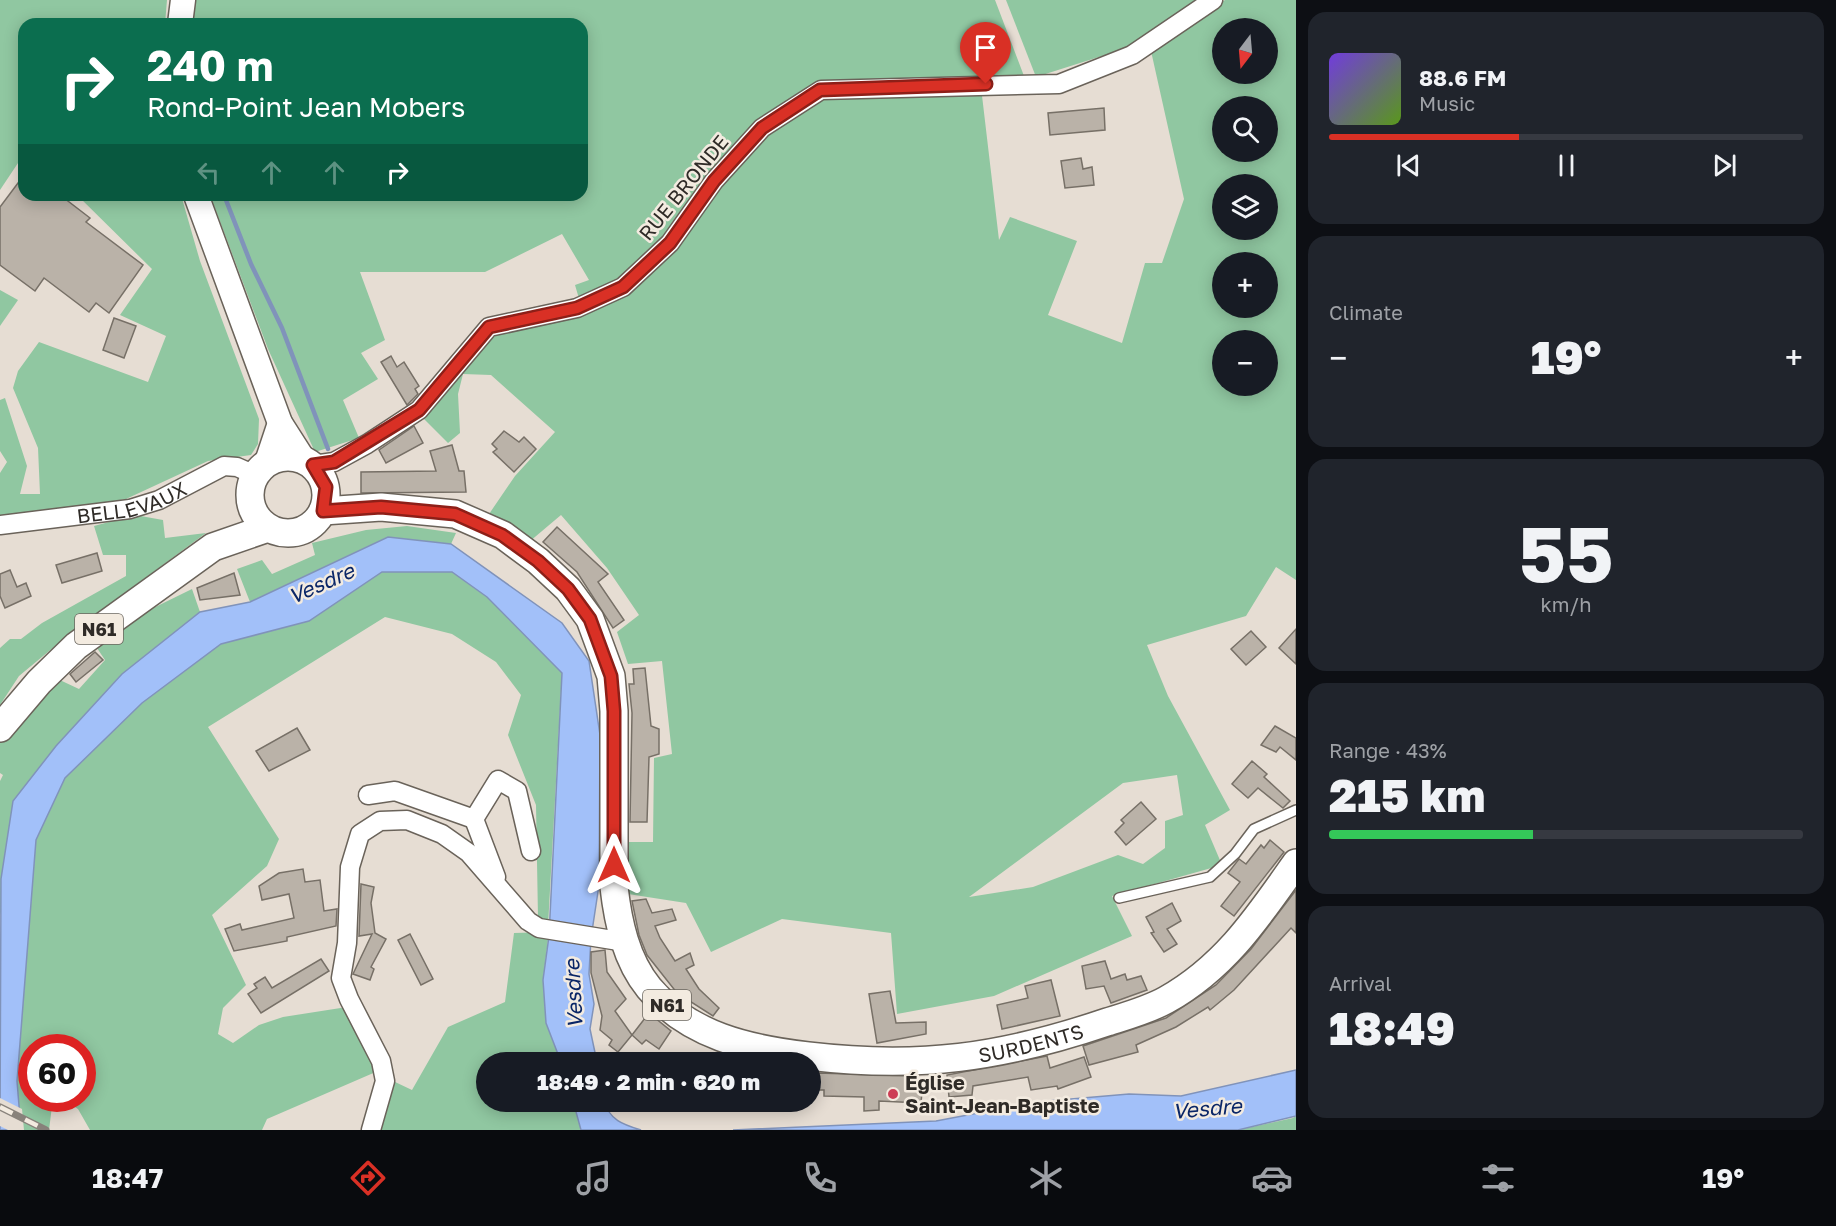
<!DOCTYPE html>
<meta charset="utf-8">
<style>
:root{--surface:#171b24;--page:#20242c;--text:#f1f3f6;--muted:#9ea1a6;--line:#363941;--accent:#d93025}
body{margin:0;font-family:"Golos Text",sans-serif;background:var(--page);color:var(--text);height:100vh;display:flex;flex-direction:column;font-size:22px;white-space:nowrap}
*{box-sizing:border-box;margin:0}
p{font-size:20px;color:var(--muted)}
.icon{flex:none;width:33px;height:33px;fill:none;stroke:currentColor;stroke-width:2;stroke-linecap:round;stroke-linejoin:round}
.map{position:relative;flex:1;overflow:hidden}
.details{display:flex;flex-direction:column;gap:12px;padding:12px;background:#0d0f14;width:540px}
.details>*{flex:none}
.top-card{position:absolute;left:18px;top:18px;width:570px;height:183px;border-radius:18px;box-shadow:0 3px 15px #0003;background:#0b6e4f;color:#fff;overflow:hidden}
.needle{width:39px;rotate:196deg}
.buttons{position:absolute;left:1212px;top:18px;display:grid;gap:12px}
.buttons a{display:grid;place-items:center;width:66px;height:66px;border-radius:50%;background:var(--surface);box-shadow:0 3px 15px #0003;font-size:30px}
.speed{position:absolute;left:18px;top:1034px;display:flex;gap:12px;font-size:30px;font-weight:700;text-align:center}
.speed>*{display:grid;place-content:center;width:78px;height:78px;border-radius:50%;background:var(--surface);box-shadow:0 3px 15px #0003;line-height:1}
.speed .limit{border:9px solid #d22;background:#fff;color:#111}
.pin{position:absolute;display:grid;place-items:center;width:51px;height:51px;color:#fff;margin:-62px -26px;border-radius:50% 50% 50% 0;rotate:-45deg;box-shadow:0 0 6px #0007}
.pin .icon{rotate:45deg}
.me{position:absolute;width:66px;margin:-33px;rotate:0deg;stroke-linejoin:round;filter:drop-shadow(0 0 4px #0008)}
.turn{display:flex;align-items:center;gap:21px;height:126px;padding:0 30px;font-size:27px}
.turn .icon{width:78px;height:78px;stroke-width:2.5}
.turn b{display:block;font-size:42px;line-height:51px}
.lanes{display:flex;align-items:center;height:57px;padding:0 30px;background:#0003;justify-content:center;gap:30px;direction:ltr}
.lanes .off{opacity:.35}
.big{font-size:45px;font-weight:800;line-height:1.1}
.details .widget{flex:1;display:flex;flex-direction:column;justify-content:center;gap:9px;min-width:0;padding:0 21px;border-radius:18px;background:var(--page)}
.details .dial{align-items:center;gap:0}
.dial b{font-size:78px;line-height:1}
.song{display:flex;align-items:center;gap:18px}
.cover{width:72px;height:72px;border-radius:9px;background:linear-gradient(135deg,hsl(260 70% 55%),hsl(90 70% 35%))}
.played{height:6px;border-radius:3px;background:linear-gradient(90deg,var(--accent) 40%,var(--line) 40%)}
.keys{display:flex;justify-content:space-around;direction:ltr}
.heat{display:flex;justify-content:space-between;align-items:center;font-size:33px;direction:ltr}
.charge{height:9px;border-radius:4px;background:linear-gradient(90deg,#34c759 43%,var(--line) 0)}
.trip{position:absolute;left:476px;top:1052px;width:345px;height:60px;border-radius:30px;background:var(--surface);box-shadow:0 3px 15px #0003;font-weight:800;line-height:60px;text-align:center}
.menu{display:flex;height:96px;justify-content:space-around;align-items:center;background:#090b0e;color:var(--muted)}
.menu .icon{width:42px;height:42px}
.menu .active{color:var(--accent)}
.menu b{font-size:27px;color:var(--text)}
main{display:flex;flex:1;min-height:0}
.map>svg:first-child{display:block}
.green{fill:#90c7a1;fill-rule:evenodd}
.water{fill:#a2c0f9;stroke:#8093ba;stroke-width:1.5}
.pier{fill:#e6ddd3}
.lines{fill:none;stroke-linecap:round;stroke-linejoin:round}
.stream{stroke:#8093ba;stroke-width:4.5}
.building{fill:#bab2a8;stroke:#777067;stroke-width:1.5}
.service-casing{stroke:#6a635a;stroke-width:12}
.minor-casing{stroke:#6a635a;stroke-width:21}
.secondary-casing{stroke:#6a635a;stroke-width:27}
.primary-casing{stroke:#6a635a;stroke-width:30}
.service{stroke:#fff;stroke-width:9}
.minor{stroke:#fff;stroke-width:18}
.secondary{stroke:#fff;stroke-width:24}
.primary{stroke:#fff;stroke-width:27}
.rail-casing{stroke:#88827b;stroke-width:7}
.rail{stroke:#f3ebe0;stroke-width:4.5;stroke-dasharray:14;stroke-linecap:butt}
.route-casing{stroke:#8d1f18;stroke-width:15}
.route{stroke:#d93025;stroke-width:10}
.poi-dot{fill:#cd3d55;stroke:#f3ebe0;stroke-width:2}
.labels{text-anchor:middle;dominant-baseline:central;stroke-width:5;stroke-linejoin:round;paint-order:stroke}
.shield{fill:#f3ebe0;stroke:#6a655e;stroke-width:1.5}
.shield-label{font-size:18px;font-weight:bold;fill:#2f2b27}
.street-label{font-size:20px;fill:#2f2b27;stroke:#f3ebe0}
.poi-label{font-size:20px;font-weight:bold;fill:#2f2b27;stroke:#f3ebe0;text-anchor:start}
.water-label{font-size:21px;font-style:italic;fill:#0a2667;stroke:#f3ebe0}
</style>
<main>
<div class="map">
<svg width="1296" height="1130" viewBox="0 0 1296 1130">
<rect width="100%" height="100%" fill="#e6ddd3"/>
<g class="green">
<path d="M0,0H167L165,24H24V154L0,190Z"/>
<path d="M194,0H995L1024,76L816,85L667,240L604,290L580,302L575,285L589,280L562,234L485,272H360L385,340L361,353L378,379L343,400L359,438L315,452L268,349L210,195H582V24H191Z"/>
<path d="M1006,0H1209L1146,42L1036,77Z"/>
<path d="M1225,0H1296V580L1276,567L1246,616L1147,645L1168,696L1230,810L1205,825L1222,865L1112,896L1132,936L994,996L897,1014L891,933L782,919L711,952L686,903L628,894L627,842H653L654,758L672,754L662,661L628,664L617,632L639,615L607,568L561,515L529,542L487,517L515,476L555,432L491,375L463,374L458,394L460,433L448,443L419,414L490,331L571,317L683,235L759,140L829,95L981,87L999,240L1010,217L1077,241L1048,315L1122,343L1145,263H1162L1184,199L1151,51ZM1222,28H1268V74H1222ZM1222,106H1268V152H1222ZM1222,184H1268V230H1222ZM1222,262H1268V308H1222ZM1222,340H1268V386H1222ZM1177,775L1183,815L1165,821V848L1143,864L1118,855L1033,887L969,897L1123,783Z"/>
<path d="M77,195H181L200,261L259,419L258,444L251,455L208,461L126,499L0,520V473L7,462L0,451V400L5,398L27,466L20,494H40L38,448L13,388L18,371L39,342L148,382L166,336L120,315L152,269Z"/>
<path d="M0,290L18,300L0,326Z"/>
<path d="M135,515L163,520L165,538L206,533L72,632L19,676L0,705V648L10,639H21L42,623L126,576V555H103L94,526Z"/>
<path d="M407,526L456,533L451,544L388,537L250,602L237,569L262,560L272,574L315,555L312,543L366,530Z"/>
<path d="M382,572H452L487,597L562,673L548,926L538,918L536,805L508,735L521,695L496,662L452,634L385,617L208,727L279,839L267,866L212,915L246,985L223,1008L218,1034L233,1043L259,1025L283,1017L347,1007L378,1071L267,1119L262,1130H90L78,1109L61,1098H82V1047H32V1098H53L49,1130H21L17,1081L36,839L65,778L142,703L221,644L309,621Z"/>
<path d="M192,589L200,612L122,674L56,746L0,915V781L3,775L0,773V735L47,674L79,689L105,660L95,645L137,616Z"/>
<path d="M549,932L543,980L546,1023L561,1062H486V1101H573L581,1130H375L393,1081L412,1090L448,1027L505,1002L514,933Z"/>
<path d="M1296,1116V1130H1238L1293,1118Z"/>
</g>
<g class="water">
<path d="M388,537L451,544L562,623L589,661L600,735L599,885L591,938L589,974L594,1004L590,1029L597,1062H561L546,1023L543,980L549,936L562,673L487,597L452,572H382L309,621L221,644L142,703L65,778L36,840L17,1081L21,1130H0L1,879L13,801L56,746L122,674L200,612L250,602Z"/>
<path d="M1296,1070V1116L1238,1130H733L936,1121L1036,1102L1129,1094L1181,1096Z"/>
<path d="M573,1101H605C608,1120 625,1125 641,1130H581Z"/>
</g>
<path class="pier" d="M0,1098L22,1109L24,1130H8L0,1126Z"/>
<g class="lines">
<path class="stream" d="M224,195L251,264L282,328L328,449"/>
</g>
<g class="building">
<path d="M1104,108L1105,130L1050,135L1048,113Z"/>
<path d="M1081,158L1083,169L1092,167L1094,185L1065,188L1061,161Z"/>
<path d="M24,175V195H60L90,218L86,222L143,265L109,313L96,303L89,312L44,278L35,291L0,265V207Z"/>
<path d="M114,318L136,326L124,358L103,350Z"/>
<path d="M391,356L397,367L404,362L419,386L415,389L418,394L407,405L381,362Z"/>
<path d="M414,426L423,443L386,463L379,450Z"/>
<path d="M504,431L519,442L524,437L536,449L514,472L493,452L497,449L492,444Z"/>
<path d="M452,445L459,471H464L466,492L361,493V472L436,471L430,451Z"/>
<path d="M557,527L608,574L598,582L624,620L613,628L577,572L543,542Z"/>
<path d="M97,553L102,571L62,583L56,565Z"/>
<path d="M10,570L17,587L26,583L31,596L5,608L0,596V574Z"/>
<path d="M234,573L240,595L200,600L197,588Z"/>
<path d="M1296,629V664L1279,648Z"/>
<path d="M1251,631L1266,647L1246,665L1231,649Z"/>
<path d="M95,652L103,660L76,682L70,674Z"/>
<path d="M645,668L651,726L659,729V754L649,757L647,822H630L632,713L629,684H634L633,669Z"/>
<path d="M1275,726L1296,738V760L1280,747L1276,752L1261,745Z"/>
<path d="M297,728L310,750L269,771L256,751Z"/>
<path d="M1252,761L1267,774L1264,777L1290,801L1283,808L1258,788L1248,798L1232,784Z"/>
<path d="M1141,802L1156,819L1126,845L1115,832L1124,823L1121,820Z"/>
<path d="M1270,840L1284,852L1234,916L1221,906L1240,882L1228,873L1239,859L1246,864L1261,845L1264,848Z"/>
<path d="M303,869L305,882L320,880L324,911L337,909L336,926L287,937V941L234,951L225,929L240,924L242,930L294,918L289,894L262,900L259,886L279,873Z"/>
<path d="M361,884L374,887L371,903L375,933L386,939L371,967L374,969L370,980L353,974L372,934L359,936Z"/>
<path d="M1296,890V933L1291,928L1234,990L1210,1010L1208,1007L1176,1027L1136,1045L1138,1052L1089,1065L1083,1046L1166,1018L1216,985L1251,949Z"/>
<path d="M646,899L652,913L672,909L676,920L655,926L660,938L675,961L690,953L694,965L686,969L699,989L719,1008L713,1016L677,993L647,955L639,935L632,901Z"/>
<path d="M1172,903L1181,921L1167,929L1177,944L1164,952L1151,933L1154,932L1146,917Z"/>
<path d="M410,934L433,979L421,985L398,940Z"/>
<path d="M605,950L607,972L626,999L615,1011L632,1035L618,1052L609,1045L612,1040L600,1030L602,1016L591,973V952Z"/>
<path d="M321,959L329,971L261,1013L248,994L257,988L254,984L265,977L272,988Z"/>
<path d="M1105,961L1111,979L1125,974L1127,980L1141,976L1147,990L1111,1003L1104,986L1086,989L1082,966Z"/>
<path d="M1051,980L1060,1016L1002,1029L997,1005L1028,998L1025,986Z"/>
<path d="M890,991L896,1023L926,1022V1034L877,1043L869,994Z"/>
<path d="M649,1013L671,1031L659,1049L646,1040L642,1044L632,1035Z"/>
<path d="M1047,1056L1050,1068L1084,1057L1091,1077L1058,1089L1057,1086L1031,1090L1028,1077L973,1086L972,1095L949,1097L947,1075Z"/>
<path d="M817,1073L913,1076L912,1080H923L921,1103L879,1101V1110L864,1111V1097L824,1096V1090H817Z"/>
</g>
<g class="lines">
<defs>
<path id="service" d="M1119,898L1210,877L1235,854L1254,829L1296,810"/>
<g id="minor">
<path d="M313,465L334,462L367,444L419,410L489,327L577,308L623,287L670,243L714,181L762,128L821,90L1059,84L1132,55L1213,0"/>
<path id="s1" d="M0,525L130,509L159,500L224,466L237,467L255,475"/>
<path d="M368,795L395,791L474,819"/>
<path d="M496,877L474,819L498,780L517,791L531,851"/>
<path d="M371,1130L385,1081L381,1061L349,999L341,978L347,943L350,867L360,834L380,821L407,820L442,834L469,853L528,921L539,928L625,942"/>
</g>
<g id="secondary">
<path d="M180,24L183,0"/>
<path d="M196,195L280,423L303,459"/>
<path d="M267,462L280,423"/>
</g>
<g id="primary">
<circle cx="288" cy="495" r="38"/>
<path id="s2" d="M323,511L381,507L455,514L503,535L538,561L568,589L590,619L611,676L614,711V887C618,922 626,960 649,988C689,1036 749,1049 808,1056C919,1069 1001,1058 1107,1022C1126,1016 1148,1010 1166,1000C1225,967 1258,917 1296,863"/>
<path d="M0,728L39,682L76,646L213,547L268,528"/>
</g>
</defs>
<use href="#service" class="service-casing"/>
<use href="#minor" class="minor-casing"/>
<use href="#secondary" class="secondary-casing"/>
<use href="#primary" class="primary-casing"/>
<use href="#service" class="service"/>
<use href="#minor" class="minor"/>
<use href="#secondary" class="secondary"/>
<use href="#primary" class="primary"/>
<defs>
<path id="rail" d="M0,1107L46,1130"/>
</defs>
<use href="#rail" class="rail-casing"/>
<use href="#rail" class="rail"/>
</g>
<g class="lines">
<defs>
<path id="route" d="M614,865V711L611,676L590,619L568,589L538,561L502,535L455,514L381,507L323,511L326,487L313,465L334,462L419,410L489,327L577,308L623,287L670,243L714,181L762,128L820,90L986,84"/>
</defs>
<use href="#route" class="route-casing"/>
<use href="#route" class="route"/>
</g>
<circle class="poi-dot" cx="893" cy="1094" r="6"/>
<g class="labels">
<g class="shield">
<rect x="75" y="614" width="48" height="30" rx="4.5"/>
<rect x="643" y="990" width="48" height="30" rx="4.5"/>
</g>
<g class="shield-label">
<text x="99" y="629">N61</text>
<text x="667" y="1005">N61</text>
</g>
<g class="street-label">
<text transform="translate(683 187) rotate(-51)">RUE BRONDE</text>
<text stroke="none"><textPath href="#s1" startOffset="134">BELLEVAUX</textPath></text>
<text stroke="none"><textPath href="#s2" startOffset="1089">SURDENTS</textPath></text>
</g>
<g class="poi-label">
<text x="905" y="1082">Église<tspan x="905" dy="23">Saint-Jean-Baptiste</tspan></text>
</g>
<g class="water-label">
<text transform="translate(321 583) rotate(-24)">Vesdre</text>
<text transform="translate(573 994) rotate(-93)">Vesdre</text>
<text transform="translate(1207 1108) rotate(-5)">Vesdre</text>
</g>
</g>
</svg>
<div class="buttons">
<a><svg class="needle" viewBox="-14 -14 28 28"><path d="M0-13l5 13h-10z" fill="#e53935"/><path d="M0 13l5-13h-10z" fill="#9ea1a6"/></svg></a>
<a><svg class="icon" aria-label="search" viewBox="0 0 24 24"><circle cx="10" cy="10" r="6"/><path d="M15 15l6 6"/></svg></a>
<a><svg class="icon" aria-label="layers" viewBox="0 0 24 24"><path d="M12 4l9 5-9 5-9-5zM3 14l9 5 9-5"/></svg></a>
<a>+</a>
<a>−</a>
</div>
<div class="speed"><div class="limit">60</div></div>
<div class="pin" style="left:986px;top:84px;background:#d93025"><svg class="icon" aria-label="arrive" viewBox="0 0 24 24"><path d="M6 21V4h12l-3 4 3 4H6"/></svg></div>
<svg class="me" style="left:614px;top:865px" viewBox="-20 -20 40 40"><path d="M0-17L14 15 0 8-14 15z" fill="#d93025" stroke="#fff" stroke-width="4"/></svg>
<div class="trip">18:49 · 2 min · 620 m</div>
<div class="top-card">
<div class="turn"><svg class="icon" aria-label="right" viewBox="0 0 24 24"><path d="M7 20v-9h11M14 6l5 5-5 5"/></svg><div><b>240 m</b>Rond-Point Jean Mobers</div></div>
<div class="lanes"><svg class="icon off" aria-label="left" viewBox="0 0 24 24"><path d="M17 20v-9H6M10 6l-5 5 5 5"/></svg><svg class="icon off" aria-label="ahead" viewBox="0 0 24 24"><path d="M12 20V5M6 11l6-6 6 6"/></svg><svg class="icon off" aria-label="ahead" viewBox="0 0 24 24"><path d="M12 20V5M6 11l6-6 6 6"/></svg><svg class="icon" aria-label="right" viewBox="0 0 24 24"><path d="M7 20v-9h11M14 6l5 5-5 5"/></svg></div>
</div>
</div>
<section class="details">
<div class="widget">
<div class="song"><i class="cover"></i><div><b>88.6 FM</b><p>Music</p></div></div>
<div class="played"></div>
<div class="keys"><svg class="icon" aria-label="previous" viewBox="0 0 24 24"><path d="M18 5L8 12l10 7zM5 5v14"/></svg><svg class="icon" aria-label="pause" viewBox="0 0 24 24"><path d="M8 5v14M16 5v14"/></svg><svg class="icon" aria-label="next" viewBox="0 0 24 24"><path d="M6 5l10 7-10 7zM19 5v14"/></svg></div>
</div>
<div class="widget"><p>Climate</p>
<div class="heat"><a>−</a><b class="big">19°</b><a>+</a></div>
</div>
<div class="widget dial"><b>55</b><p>km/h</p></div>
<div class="widget"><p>Range · 43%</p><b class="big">215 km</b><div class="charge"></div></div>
<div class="widget"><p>Arrival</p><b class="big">18:49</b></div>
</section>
</main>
<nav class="menu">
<b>18:47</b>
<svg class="icon active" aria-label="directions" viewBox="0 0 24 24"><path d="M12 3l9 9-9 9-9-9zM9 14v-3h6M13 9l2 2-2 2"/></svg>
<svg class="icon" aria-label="music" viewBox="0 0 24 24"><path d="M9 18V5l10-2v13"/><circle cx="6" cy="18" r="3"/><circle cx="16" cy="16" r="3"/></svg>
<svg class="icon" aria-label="phone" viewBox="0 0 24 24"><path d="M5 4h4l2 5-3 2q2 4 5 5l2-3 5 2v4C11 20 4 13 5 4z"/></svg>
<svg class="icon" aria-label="climate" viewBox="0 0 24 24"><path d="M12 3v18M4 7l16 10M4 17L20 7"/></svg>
<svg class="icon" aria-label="car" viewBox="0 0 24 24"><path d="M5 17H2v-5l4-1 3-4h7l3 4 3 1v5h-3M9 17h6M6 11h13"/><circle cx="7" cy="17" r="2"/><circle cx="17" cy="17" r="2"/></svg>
<svg class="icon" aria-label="filters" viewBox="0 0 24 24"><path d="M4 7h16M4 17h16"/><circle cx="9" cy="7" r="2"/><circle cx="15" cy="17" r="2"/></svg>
<b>19°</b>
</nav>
